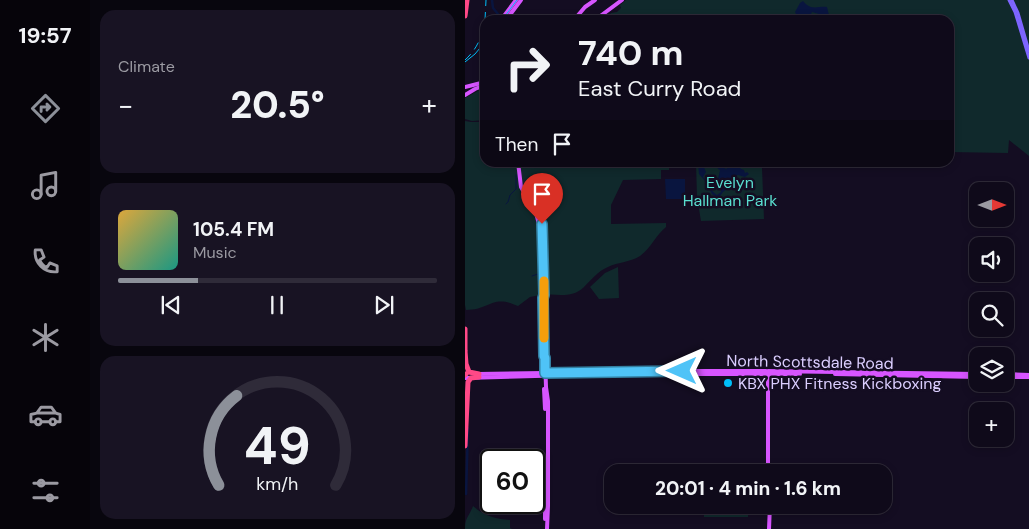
<!DOCTYPE html>
<meta charset="utf-8">
<style>
:root{--surface:#0f0a1a;--page:#181323;--text:#f1f3f6;--muted:#9b9aa2;--line:#2f2b39;--accent:#8c9099}
body{margin:0;font-family:"DM Sans",sans-serif;background:var(--page);color:var(--text);height:100vh;display:flex;flex-direction:column;font-size:19px;white-space:nowrap}
*{box-sizing:border-box;margin:0}
p{font-size:16px;color:var(--muted)}
.icon{flex:none;width:28px;height:28px;fill:none;stroke:currentColor;stroke-width:2;stroke-linecap:round;stroke-linejoin:round}
.map{position:relative;flex:1;overflow:hidden}
.details{display:flex;flex-direction:column;gap:10px;padding:10px;background:#08060e;width:375px}
.details>*{flex:none}
.guide{position:absolute;left:15px;top:15px;width:474px;height:152px;border-radius:15px;box-shadow:0 2px 8px #0003,0 0 0 1px var(--line);background:#0f0a1a;color:var(--text);overflow:hidden}
.needle{width:32px;rotate:90deg}
.fabs{position:absolute;left:504px;top:182px;display:grid;gap:10px}
.fabs a{display:grid;place-items:center;width:45px;height:45px;border-radius:10px;background:var(--surface);box-shadow:0 2px 8px #0003,0 0 0 1px var(--line);font-size:25px}
.speed{position:absolute;left:15px;top:449px;display:flex;gap:10px;font-size:25px;font-weight:700;text-align:center}
.speed>*{display:grid;place-content:center;width:65px;height:65px;border-radius:50%;background:var(--surface);box-shadow:0 2px 8px #0003,0 0 0 1px var(--line);line-height:1}
.speed .limit{border:2px solid #111;border-radius:8px;background:#fff;color:#111}
.pin{position:absolute;display:grid;place-items:center;width:42px;height:42px;color:#fff;margin:-51px -21px;border-radius:50% 50% 50% 0;rotate:-45deg;box-shadow:0 0 5px #0007}
.pin .icon{rotate:45deg}
.me{position:absolute;width:55px;margin:-28px;rotate:270deg;stroke-linejoin:round;filter:drop-shadow(0 0 4px #0008)}
.turn{display:flex;align-items:center;gap:18px;height:105px;padding:0 15px;font-size:22px}
.turn .icon{width:65px;height:65px;stroke-width:2.5}
.turn b{display:block;font-size:35px;line-height:42px}
.then{display:flex;align-items:center;height:48px;padding:0 15px;background:#0003;gap:10px;font-size:19px}
.big{font-size:38px;font-weight:800;line-height:1.1}
.details .tile{flex:1;display:flex;flex-direction:column;justify-content:center;gap:8px;min-width:0;padding:0 18px;border-radius:15px;background:var(--page)}
.details .dial{align-items:center;gap:0}
.dial svg{height:130px;overflow:visible;fill:none;stroke:var(--line);stroke-width:7;stroke-linecap:round;text-anchor:middle}
.dial text{fill:var(--text);stroke:none}
.song{display:flex;align-items:center;gap:15px}
.cover{width:60px;height:60px;border-radius:8px;background:linear-gradient(135deg,hsl(40 70% 55%),hsl(170 70% 35%))}
.played{height:5px;border-radius:2px;background:linear-gradient(90deg,var(--accent) 25%,var(--line) 25%)}
.keys{display:flex;justify-content:space-around;direction:ltr}
.heat{display:flex;justify-content:space-between;align-items:center;font-size:28px;direction:ltr}
.trip{position:absolute;left:139px;top:464px;width:288px;height:50px;border-radius:15px;background:var(--surface);box-shadow:0 2px 8px #0003,0 0 0 1px var(--line);font-weight:800;line-height:50px;text-align:center}
main{display:flex;flex:1;min-height:0}
.tab-bar{display:flex;flex-direction:column;width:90px;justify-content:space-around;align-items:center;background:#06040a;color:var(--muted)}
.tab-bar .icon{width:35px;height:35px}
.tab-bar .on{color:var(--accent)}
.tab-bar b{font-size:22px;color:var(--text)}
.map>svg:first-child{display:block}
.green{fill:#10292c}
.water{fill:#09153f}
.lines{fill:none;stroke-linecap:round;stroke-linejoin:round}
.stream{stroke:#09153f;stroke-width:1}
.canal{stroke:#09153f;stroke-width:2.5}
.secondary{stroke:#7e65ff;stroke-width:3}
.primary{stroke:#d755ff;stroke-width:4}
.motorway{stroke:#ff4987;stroke-width:5}
.tram{stroke:#00bef9;stroke-width:1}
.rail{stroke:#00bef9;stroke-width:1;stroke-dasharray:8 6;stroke-linecap:butt}
.route-casing{stroke:#337fa1;stroke-width:12}
.route{stroke:#4fc3f7;stroke-width:9}
.slow{stroke:#f59e0b;stroke-width:9}
.poi-dot{fill:#00bef9;stroke:#140d22;stroke-width:2}
.labels{text-anchor:middle;dominant-baseline:central;stroke-width:5;stroke-linejoin:round;paint-order:stroke}
.park-label{font-size:16px;fill:#5adfd0;stroke:#140d22}
.street-label{font-size:16px;fill:#dbceff;stroke:#140d22}
.poi-label{font-size:16px;fill:#dbceff;stroke:#140d22;text-anchor:start}
</style>
<main>
<nav class="tab-bar">
<b>19:57</b>
<svg class="icon on" aria-label="directions" viewBox="0 0 24 24"><path d="M12 3l9 9-9 9-9-9zM9 14v-3h6M13 9l2 2-2 2"/></svg>
<svg class="icon" aria-label="music" viewBox="0 0 24 24"><path d="M9 18V5l10-2v13"/><circle cx="6" cy="18" r="3"/><circle cx="16" cy="16" r="3"/></svg>
<svg class="icon" aria-label="phone" viewBox="0 0 24 24"><path d="M5 4h4l2 5-3 2q2 4 5 5l2-3 5 2v4C11 20 4 13 5 4z"/></svg>
<svg class="icon" aria-label="climate" viewBox="0 0 24 24"><path d="M12 3v18M4 7l16 10M4 17L20 7"/></svg>
<svg class="icon" aria-label="car" viewBox="0 0 24 24"><path d="M5 17H2v-5l4-1 3-4h7l3 4 3 1v5h-3M9 17h6M6 11h13"/><circle cx="7" cy="17" r="2"/><circle cx="17" cy="17" r="2"/></svg>
<svg class="icon" aria-label="filters" viewBox="0 0 24 24"><path d="M4 7h16M4 17h16"/><circle cx="9" cy="7" r="2"/><circle cx="15" cy="17" r="2"/></svg>
</nav>
<section class="details">
<div class="tile"><p>Climate</p>
<div class="heat"><a>−</a><b class="big">20.5°</b><a>+</a></div>
</div>
<div class="tile">
<div class="song"><i class="cover"></i><div><b>105.4 FM</b><p>Music</p></div></div>
<div class="played"></div>
<div class="keys"><svg class="icon" aria-label="previous" viewBox="0 0 24 24"><path d="M18 5L8 12l10 7zM5 5v14"/></svg><svg class="icon" aria-label="pause" viewBox="0 0 24 24"><path d="M8 5v14M16 5v14"/></svg><svg class="icon" aria-label="next" viewBox="0 0 24 24"><path d="M6 5l10 7-10 7zM19 5v14"/></svg></div>
</div>
<div class="tile dial"><svg viewBox="0 0 100 80">
<path d="M14 69A42 42 0 1 1 86 69"/>
<path d="M14 69A42 42 0 0 1 25 14" stroke="#8c9099"/>
<text x="50" y="56" font-size="32" font-weight="700">49</text>
<text x="50" y="72" font-size="11">km/h</text>
</svg></div>
</section>
<div class="map">
<svg width="564" height="529" viewBox="0 0 564 529">
<rect width="100%" height="100%" fill="#140d22"/>
<g class="green">
<path d="M161,0H564V156L544,140L543,153L484,152V20H140L146,13L152,12L156,8L155,5Z"/>
<path d="M20,87V120L7,121L0,119V98Z"/>
<path d="M0,121L6,122H20V162L204,163V170H196V179L158,180L146,205V224L201,223V227C191,235 186,248 175,256C166,262 153,262 143,267C133,271 126,280 119,287C107,299 90,294 75,294V295L65,297L53,306C27,294 25,310 1,310L0,305Z"/>
<path d="M231,163H295L294,165L297,168L299,219L236,221L232,197Z"/>
<path d="M153,267L154,298L134,299L125,287L140,273Z"/>
<path d="M245,505H283V517H239V510L244,509Z"/>
<path d="M8,506C19,516 31,519 45,520V528L47,529H0C0,517 4,517 8,506Z"/>
</g>
<g class="water">
<path d="M338,1C346,11 352,6 362,7L365,19H363L361,16L347,12L346,14L350,20H337L335,16L331,14L330,12L335,3Z"/>
<path d="M233,163H237L241,172L238,177C244,183 245,191 252,195L256,192L255,181L253,179L255,170L253,169L252,163H255L256,166L261,169L267,165H273L276,169L279,170L280,173L282,172L284,174L280,177L273,175L271,176L265,187L258,192L255,196L252,197L247,194L241,182L234,174Z"/>
<path d="M200,179H220V199H201Z"/>
</g>
<g class="lines">
<g class="stream">
<path d="M41,204L43,202L45,195L51,189V175"/>
<path d="M67,276L73,274"/>
</g>
<g class="canal">
<path d="M27,0L28,8L33,14"/>
<path d="M279,17L281,20"/>
<path d="M1,494L3,428"/>
</g>
<g class="secondary">
<path d="M544,0L550,12L564,58"/>
<path d="M547,0L553,13L564,51"/>
</g>
<g class="primary">
<path d="M36,20L51,0"/>
<path d="M41,20L56,0"/>
<path d="M109,20L120,7L130,0"/>
<path d="M130,20L157,0"/>
<path d="M20,43C16,54 16,64 20,76"/>
<path d="M20,54V65"/>
<path d="M0,87L20,82"/>
<path d="M0,95L10,89L20,85"/>
<path d="M53,162L56,187L71,213L75,228L79,355L80,358L81,387L83,401V506L82,529"/>
<path d="M13,374L152,372L155,373H178L181,371H301L512,374"/>
<path d="M205,374H335"/>
<path d="M370,374L512,377"/>
<path d="M540,374L564,375"/>
<path d="M540,377H564"/>
<path d="M0,378L143,374"/>
<path d="M79,389L80,409"/>
<path d="M303,472V373"/>
<path d="M80,519V491"/>
<path d="M304,529L305,505"/>
</g>
<g class="motorway">
<path d="M0,16L2,0"/>
<path d="M0,329V350"/>
<path d="M0,351L1,364L4,372L14,374"/>
<path d="M0,375L1,374"/>
<path d="M0,446L3,382L6,378L14,377"/>
</g>
<g class="tram">
<path d="M37,20L52,0"/>
<path d="M0,62L10,54L20,42"/>
</g>
<g class="rail">
<path d="M20,20L21,0"/>
<path d="M0,60C12,49 17,37 20,21"/>
</g>
</g>
<g class="lines">
<defs>
<path id="route" d="M77,224L79,295L78,298L79,356L80,358V373L217,371"/>
</defs>
<use href="#route" class="route-casing"/>
<use href="#route" class="route"/>
<path class="slow" d="M79,338V281"/>
</g>
<circle class="poi-dot" cx="263" cy="383" r="5"/>
<g class="labels">
<g class="park-label">
<text x="265" y="182">Evelyn<tspan x="265" dy="18">Hallman Park</tspan></text>
</g>
<g class="street-label">
<text transform="translate(345 362) rotate(1)">North Scottsdale Road</text>
</g>
<g class="poi-label">
<text x="273" y="383">KBX PHX Fitness Kickboxing</text>
</g>
</g>
</svg>
<div class="fabs">
<a><svg class="needle" viewBox="-14 -14 28 28"><path d="M0-13l5 13h-10z" fill="#e53935"/><path d="M0 13l5-13h-10z" fill="#9b9aa2"/></svg></a>
<a><svg class="icon" aria-label="sound" viewBox="0 0 24 24"><path d="M4 9h4l5-4v14l-5-4H4zM17 9q2 3 0 6"/></svg></a>
<a><svg class="icon" aria-label="search" viewBox="0 0 24 24"><circle cx="10" cy="10" r="6"/><path d="M15 15l6 6"/></svg></a>
<a><svg class="icon" aria-label="layers" viewBox="0 0 24 24"><path d="M12 4l9 5-9 5-9-5zM3 14l9 5 9-5"/></svg></a>
<a>+</a>
</div>
<div class="speed"><div class="limit">60</div></div>
<div class="pin" style="left:77px;top:224px;background:#d93025"><svg class="icon" aria-label="arrive" viewBox="0 0 24 24"><path d="M6 21V4h12l-3 4 3 4H6"/></svg></div>
<svg class="me" style="left:217px;top:371px" viewBox="-20 -20 40 40"><path d="M0-17L14 15 0 8-14 15z" fill="#4fc3f7" stroke="#fff" stroke-width="4"/></svg>
<div class="trip">20:01 · 4 min · 1.6 km</div>
<div class="guide">
<div class="turn"><svg class="icon" aria-label="right" viewBox="0 0 24 24"><path d="M7 20v-9h11M14 6l5 5-5 5"/></svg><div><b>740 m</b>East Curry Road</div></div>
<div class="then">Then<svg class="icon" aria-label="arrive" viewBox="0 0 24 24"><path d="M6 21V4h12l-3 4 3 4H6"/></svg></div>
</div>
</div>
</main>
